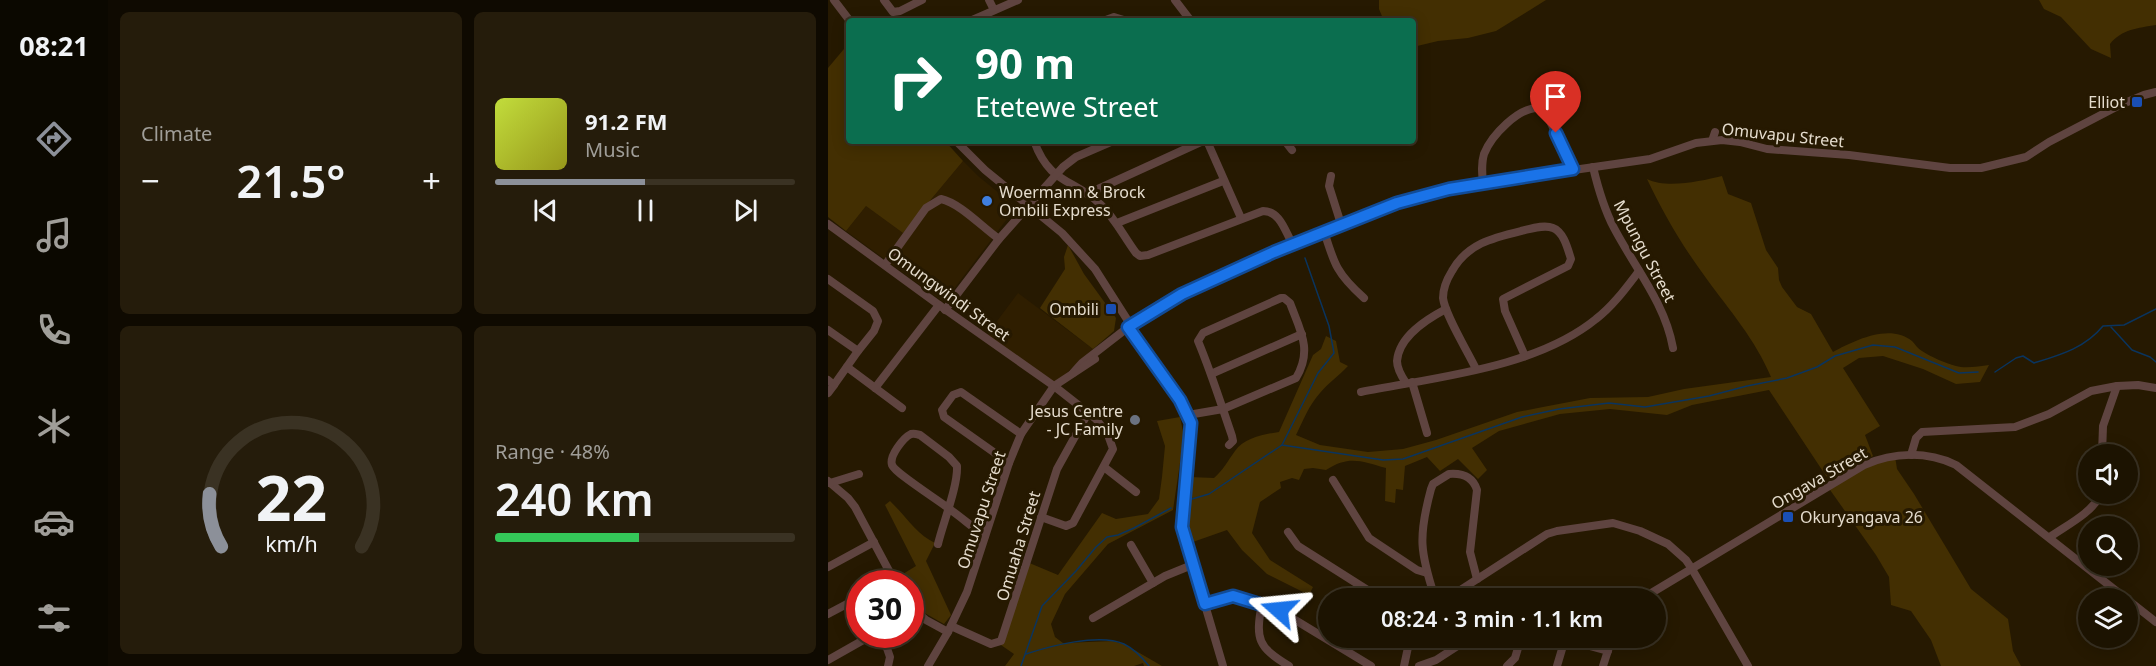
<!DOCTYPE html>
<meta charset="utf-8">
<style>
:root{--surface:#1c1301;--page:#251c0b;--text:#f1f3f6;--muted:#a09e99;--line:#3a3223;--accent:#8c9099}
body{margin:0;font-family:"Noto Sans",sans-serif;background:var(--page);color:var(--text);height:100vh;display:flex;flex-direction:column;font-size:22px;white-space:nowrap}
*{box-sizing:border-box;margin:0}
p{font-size:20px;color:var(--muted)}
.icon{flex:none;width:33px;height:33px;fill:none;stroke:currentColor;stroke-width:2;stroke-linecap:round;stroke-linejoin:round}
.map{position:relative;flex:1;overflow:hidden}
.side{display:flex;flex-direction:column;gap:12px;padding:12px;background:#0f0a01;width:720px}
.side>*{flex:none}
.guide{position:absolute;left:18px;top:18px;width:570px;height:126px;border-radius:6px;box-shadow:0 3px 15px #0003,0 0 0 2px var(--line);background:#0b6e4f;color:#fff;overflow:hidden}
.buttons{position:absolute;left:1250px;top:444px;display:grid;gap:12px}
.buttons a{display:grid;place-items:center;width:60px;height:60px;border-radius:50%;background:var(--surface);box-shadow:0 3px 15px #0003,0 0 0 2px var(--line);font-size:30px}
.speed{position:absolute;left:18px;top:570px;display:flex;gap:12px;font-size:30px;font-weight:700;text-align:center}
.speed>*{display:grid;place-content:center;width:78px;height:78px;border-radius:50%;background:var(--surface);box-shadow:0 3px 15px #0003,0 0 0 2px var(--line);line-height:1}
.speed .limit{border:9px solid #d22;background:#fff;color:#111}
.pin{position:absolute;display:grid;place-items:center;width:51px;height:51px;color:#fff;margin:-62px -26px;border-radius:50% 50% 50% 0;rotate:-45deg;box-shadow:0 0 6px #0007}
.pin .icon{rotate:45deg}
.me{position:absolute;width:66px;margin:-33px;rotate:288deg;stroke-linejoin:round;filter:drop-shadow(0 0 4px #0008)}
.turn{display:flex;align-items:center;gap:21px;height:126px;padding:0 30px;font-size:27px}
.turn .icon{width:78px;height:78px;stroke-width:2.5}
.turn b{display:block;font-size:42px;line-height:51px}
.big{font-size:45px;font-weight:600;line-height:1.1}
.side .card{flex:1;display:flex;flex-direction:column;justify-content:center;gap:9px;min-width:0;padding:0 21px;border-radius:9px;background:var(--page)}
.side .dial{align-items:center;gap:0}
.dial svg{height:156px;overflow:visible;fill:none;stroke:var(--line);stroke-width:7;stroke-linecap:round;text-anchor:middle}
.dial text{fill:var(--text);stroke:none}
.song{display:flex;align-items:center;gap:18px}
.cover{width:72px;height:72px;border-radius:9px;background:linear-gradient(135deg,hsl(70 70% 55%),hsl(60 70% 35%))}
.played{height:6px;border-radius:3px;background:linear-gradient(90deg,var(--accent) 50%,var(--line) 50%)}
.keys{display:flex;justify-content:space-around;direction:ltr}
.heat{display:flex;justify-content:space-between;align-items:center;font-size:33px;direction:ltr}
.charge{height:9px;border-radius:4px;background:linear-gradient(90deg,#34c759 48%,var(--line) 0)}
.side .tiles{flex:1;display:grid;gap:12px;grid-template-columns:repeat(2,1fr)}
.trip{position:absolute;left:490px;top:588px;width:348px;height:60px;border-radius:30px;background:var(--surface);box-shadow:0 3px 15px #0003,0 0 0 2px var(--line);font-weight:600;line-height:60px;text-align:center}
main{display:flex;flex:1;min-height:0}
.tab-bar{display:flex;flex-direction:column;width:108px;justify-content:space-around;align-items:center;background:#0b0800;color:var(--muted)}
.tab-bar .icon{width:42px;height:42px}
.tab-bar .current{color:var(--accent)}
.tab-bar b{font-size:27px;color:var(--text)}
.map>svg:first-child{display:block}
.built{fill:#2f1e00}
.green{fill:#432f02}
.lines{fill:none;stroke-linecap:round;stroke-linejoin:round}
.stream{stroke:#0a345e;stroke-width:1.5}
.minor{stroke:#5f4440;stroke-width:8}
.route-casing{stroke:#114b97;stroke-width:15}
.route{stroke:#1a73e8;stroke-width:10}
.transit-dot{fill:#1a4fb4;stroke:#261901;stroke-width:2}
.shop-dot{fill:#3f7fe0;stroke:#261901;stroke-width:2}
.worship-dot{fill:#6b7280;stroke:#261901;stroke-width:2}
.labels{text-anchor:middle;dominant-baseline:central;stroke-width:6;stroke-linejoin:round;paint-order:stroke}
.poi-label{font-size:16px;fill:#e5dccd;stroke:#261901;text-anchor:end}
.street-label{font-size:16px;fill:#e5dccd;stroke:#261901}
</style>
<main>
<nav class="tab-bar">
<b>08:21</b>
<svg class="icon current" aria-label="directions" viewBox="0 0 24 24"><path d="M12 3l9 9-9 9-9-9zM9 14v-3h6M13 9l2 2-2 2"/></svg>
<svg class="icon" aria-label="music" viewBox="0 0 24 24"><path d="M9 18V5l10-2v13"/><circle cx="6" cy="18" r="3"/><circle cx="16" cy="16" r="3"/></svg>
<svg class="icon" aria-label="phone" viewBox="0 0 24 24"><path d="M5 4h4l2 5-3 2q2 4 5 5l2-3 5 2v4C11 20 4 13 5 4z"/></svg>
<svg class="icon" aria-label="climate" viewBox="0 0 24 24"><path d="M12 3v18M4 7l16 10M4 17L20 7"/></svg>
<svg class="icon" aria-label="car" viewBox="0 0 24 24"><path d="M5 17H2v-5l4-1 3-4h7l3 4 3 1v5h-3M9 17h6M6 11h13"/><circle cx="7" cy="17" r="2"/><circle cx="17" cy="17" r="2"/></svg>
<svg class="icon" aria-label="filters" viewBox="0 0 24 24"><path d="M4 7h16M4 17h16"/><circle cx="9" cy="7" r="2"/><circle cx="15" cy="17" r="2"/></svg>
</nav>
<section class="side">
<div class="tiles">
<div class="card"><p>Climate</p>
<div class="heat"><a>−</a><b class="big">21.5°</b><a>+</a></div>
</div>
<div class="card">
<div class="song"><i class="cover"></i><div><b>91.2 FM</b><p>Music</p></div></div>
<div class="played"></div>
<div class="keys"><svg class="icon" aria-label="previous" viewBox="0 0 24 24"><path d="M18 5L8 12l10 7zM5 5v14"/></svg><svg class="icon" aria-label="pause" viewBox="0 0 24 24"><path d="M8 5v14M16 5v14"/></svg><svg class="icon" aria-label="next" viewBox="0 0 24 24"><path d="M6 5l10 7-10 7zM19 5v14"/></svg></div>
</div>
<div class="card dial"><svg viewBox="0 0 100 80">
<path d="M14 69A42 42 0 1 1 86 69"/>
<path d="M14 69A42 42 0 0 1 8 42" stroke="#8c9099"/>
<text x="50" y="56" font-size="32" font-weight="700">22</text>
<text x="50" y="72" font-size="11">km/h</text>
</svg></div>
<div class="card"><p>Range · 48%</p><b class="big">240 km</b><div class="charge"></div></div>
</div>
</section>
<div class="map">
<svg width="1328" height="666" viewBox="0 0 1328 666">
<rect width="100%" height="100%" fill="#261901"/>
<g class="built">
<path d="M135,161L150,176L188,207L116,302L18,231L38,206L75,233Z"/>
<path d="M190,293L265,349L225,385L158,336Z"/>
</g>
<g class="green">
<path d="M551,0H718L668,31L640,38L610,41L585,47V21H556L551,9Z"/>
<path d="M1211,0H1328V25C1310,28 1294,29 1282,44L1283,58L1263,49L1233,17L1216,9Z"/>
<path d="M21,43V141H117L135,161L75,233L38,206L18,231L0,217V68Z"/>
<path d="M894,176L900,194L923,203L938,250L950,268L951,280L954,287L969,307L983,314L1005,352C1026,341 1061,323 1084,341C1087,344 1090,349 1094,351C1103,357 1117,363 1128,366C1138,369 1151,366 1161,365L1152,382L1128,384L1095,369L1055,356L1031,358L1015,368L1052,426L1037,435L1045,456L1002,482L941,390L864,405L839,415L782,409L732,414L671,431L644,448L659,470L650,479L630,459L612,471L599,457L577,466L575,490L568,489L567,503L557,501L558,468C533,461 521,455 498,470L485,468L476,469L471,480L464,478L452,482L453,488L432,502L424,533L442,560L485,587L481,595L439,574L414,550L399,530L362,543L359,526L362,477L386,478C396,469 399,462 407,451C416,438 436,434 451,432L485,355L493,349L498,336L508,341L512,362L520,366C511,376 500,383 492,393C481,405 475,421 468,435L492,445L540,452L575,449L608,440L689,412L715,407L762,398L820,397L856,389L943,377C927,339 902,311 878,278C855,247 835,213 819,179C839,189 873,181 894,176Z"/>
<path d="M240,245L256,274L288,318L286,331L265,349L212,308L237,269L236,257Z"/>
<path d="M352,417L356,436L345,510L280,544L237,594L223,624L227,637L235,643L285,641L296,644L334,666H316L315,663L306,666H177L186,654L170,643L199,562L230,575L274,513L288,519L320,514L331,499L334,477L337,446L329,421Z"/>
<path d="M1067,456L1069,469L1086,494L1143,589L1180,619L1185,651L1193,666H1113L1103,640L1083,611L1063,605L1061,577L1048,555L1000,487L1036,465Z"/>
<path d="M62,501C77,515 88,534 107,543L98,561L123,615L116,624L93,611L83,600L82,584L74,583L70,577L88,566L57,505Z"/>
</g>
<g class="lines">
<g class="stream">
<path d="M1283,327L1304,350L1322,357L1328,362"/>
<path d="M1167,372L1188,358L1195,356L1206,363C1232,355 1257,348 1275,326L1296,325L1328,309"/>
<path d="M454,445L555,460L575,459L694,417L731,409L781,403L817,407L881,396L919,386L959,378L989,367L1007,356L1045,345L1067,347L1131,373L1150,372"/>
<path d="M364,499L381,494L454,445L490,373L506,353L501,326L477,258"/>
<path d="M198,654C222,646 271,633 296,644C306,649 314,657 321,666"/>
<path d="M193,666L214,606L248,571L268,547L279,537L290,535L306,528L343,508"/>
</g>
<g class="minor">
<path d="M6,0L22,21"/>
<path d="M56,0L65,12L72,11L94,0"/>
<path d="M161,0L166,10"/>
<path d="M347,0L363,21"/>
<path d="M142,21L190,0"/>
<path d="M275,21L286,17L299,21"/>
<path d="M128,141L157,170L234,233L267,269L360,415L363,430L354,527L395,666"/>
<path d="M206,141C222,185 245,178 272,204C287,218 296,237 308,253L312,256L320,255L435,211C452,211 457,231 464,243"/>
<path d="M379,141L413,218"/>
<path d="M457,141L464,150"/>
<path d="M884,141L887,132"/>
<path d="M765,167C770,188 776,209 786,228C807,268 837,303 845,348"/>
<path d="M503,176L501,186L513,224"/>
<path d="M655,183C654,173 653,164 656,154C663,136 691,106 712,108L719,115L745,169"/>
<path d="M259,194L375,141"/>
<path d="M289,223L395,181"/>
<path d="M0,224L111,305L226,386L268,419L280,435L285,449L245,523L238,526L213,517"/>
<path d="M496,231C506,264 509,274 536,298"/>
<path d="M57,265L98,208L113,199C132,203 155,228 171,239"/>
<path d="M0,279L45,311L50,321L46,331L30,351L0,330"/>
<path d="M117,310L171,239L235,167L248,157L285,141"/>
<path d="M19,367L74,408"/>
<path d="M648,369C640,352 617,315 615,298C615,288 619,279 624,271C639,244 664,238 693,231C702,229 716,224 725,228C736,232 740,250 743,259L740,266L675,299L677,311L697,356"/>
<path d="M245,373L254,363L303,325L354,294L464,243L593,196L655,183L822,159L868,143L894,140L912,142L939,149L1021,155L1122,168H1153L1198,157L1221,142L1292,105L1316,95L1328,92"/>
<path d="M383,374L474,334"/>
<path d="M0,380L6,385L0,393"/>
<path d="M584,382L599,433"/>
<path d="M578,383C574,377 569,369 569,361C571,336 599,319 618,309"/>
<path d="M6,385L30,351"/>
<path d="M47,388L111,305"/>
<path d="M533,392C608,377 708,368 768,319C785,306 798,288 811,271"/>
<path d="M360,415L395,409L468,378C485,350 472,330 462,303L456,298H453L375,333L370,341C383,372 393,404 404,436L405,441L401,445"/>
<path d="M1274,454L1275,426L1289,386"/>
<path d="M1083,455L1088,438L1094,432L1187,427L1221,414L1263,391L1289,386L1310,385L1328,388"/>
<path d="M181,463L116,417L114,410L125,395L133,392L193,434"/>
<path d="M276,467L308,492"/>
<path d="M505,480L541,538L589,570L599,573"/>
<path d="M0,481L20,498L27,507L68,584"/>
<path d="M2,483L31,474"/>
<path d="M460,532L470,546L552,598"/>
<path d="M1222,537C1239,525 1264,513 1273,494"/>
<path d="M110,544C115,523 130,486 129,466L121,457L92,435C88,434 87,433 83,434C75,438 61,456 64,465C67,473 110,500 120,508C133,517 144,527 157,536"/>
<path d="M303,545L325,583"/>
<path d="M0,567L46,542"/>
<path d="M55,584L65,578"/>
<path d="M607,598C592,552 590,537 603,489L605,484L621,474C634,473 645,477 649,490L642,552L649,579"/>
<path d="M620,598L719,534L729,531L785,523L812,531L840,544L858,560L864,569L920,666"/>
<path d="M815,598L1036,465C1066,452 1099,451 1128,465L1328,622"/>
<path d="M434,603C427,640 430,647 461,666"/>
<path d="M377,604L405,596L444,606L543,666"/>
<path d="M82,606L98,620L120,632"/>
<path d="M0,614L32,597"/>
<path d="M265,618L337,576L364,565"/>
<path d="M123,626L163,644L173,641L229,469L260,413"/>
<path d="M54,634L62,657L60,666"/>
<path d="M732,638L780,651"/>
<path d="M0,660L46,634"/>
<path d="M100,666L120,632L139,592L181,463L193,434L226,386L267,359"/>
<path d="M576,666L582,638"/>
<path d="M591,666L608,660L642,638"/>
<path d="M679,666L687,658L693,638"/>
<path d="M729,666L737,639"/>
<path d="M775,666L784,638"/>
</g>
</g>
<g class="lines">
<defs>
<path id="route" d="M451,610L405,596L377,604L354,527L363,423L352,400L300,327L354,294L446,252L569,203L621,189L745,169L728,133"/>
</defs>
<use href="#route" class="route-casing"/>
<use href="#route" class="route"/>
</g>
<g class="transit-dot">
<rect x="1303" y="96" width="12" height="12" rx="3"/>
<rect x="277" y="303" width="12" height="12" rx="3"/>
<rect x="954" y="511" width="12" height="12" rx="3"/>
</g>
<circle class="shop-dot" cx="159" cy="201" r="6"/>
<circle class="worship-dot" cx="307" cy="420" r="6"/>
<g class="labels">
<g class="poi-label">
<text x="1297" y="102">Elliot</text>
<text x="171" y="192" text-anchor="start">Woermann &amp; Brock<tspan x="171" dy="18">Ombili Express</tspan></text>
<text x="271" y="309">Ombili</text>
<text x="295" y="411">Jesus Centre<tspan x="295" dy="18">- JC Family</tspan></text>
<text x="972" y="517" text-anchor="start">Okuryangava 26</text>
</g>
<g class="street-label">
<text transform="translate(955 135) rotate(6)">Omuvapu Street</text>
<text transform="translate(817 251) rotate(62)">Mpungu Street</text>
<text transform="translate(121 294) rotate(36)">Omungwindi Street</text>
<text transform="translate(991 478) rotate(-30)">Ongava Street</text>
<text transform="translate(153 510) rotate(-72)">Omuvapu Street</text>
<text transform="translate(190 546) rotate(-73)">Omuaha Street</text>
</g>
</g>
</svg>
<div class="buttons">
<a><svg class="icon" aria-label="sound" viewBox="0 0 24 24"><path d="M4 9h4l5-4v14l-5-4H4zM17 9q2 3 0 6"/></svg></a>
<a><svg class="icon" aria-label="search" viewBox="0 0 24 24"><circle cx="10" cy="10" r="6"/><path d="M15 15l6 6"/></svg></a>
<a><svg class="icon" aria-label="layers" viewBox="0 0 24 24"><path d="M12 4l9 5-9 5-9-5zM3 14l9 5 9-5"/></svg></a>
</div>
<div class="speed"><div class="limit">30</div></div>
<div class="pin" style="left:728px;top:133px;background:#d93025"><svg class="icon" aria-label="arrive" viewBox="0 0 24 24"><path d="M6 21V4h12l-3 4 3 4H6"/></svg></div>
<svg class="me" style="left:451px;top:610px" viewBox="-20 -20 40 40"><path d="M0-17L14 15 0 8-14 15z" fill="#1a73e8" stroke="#fff" stroke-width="4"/></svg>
<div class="trip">08:24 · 3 min · 1.1 km</div>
<div class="guide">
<div class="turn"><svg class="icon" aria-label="right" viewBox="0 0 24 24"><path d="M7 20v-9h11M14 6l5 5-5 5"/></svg><div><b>90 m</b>Etetewe Street</div></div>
</div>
</div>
</main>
